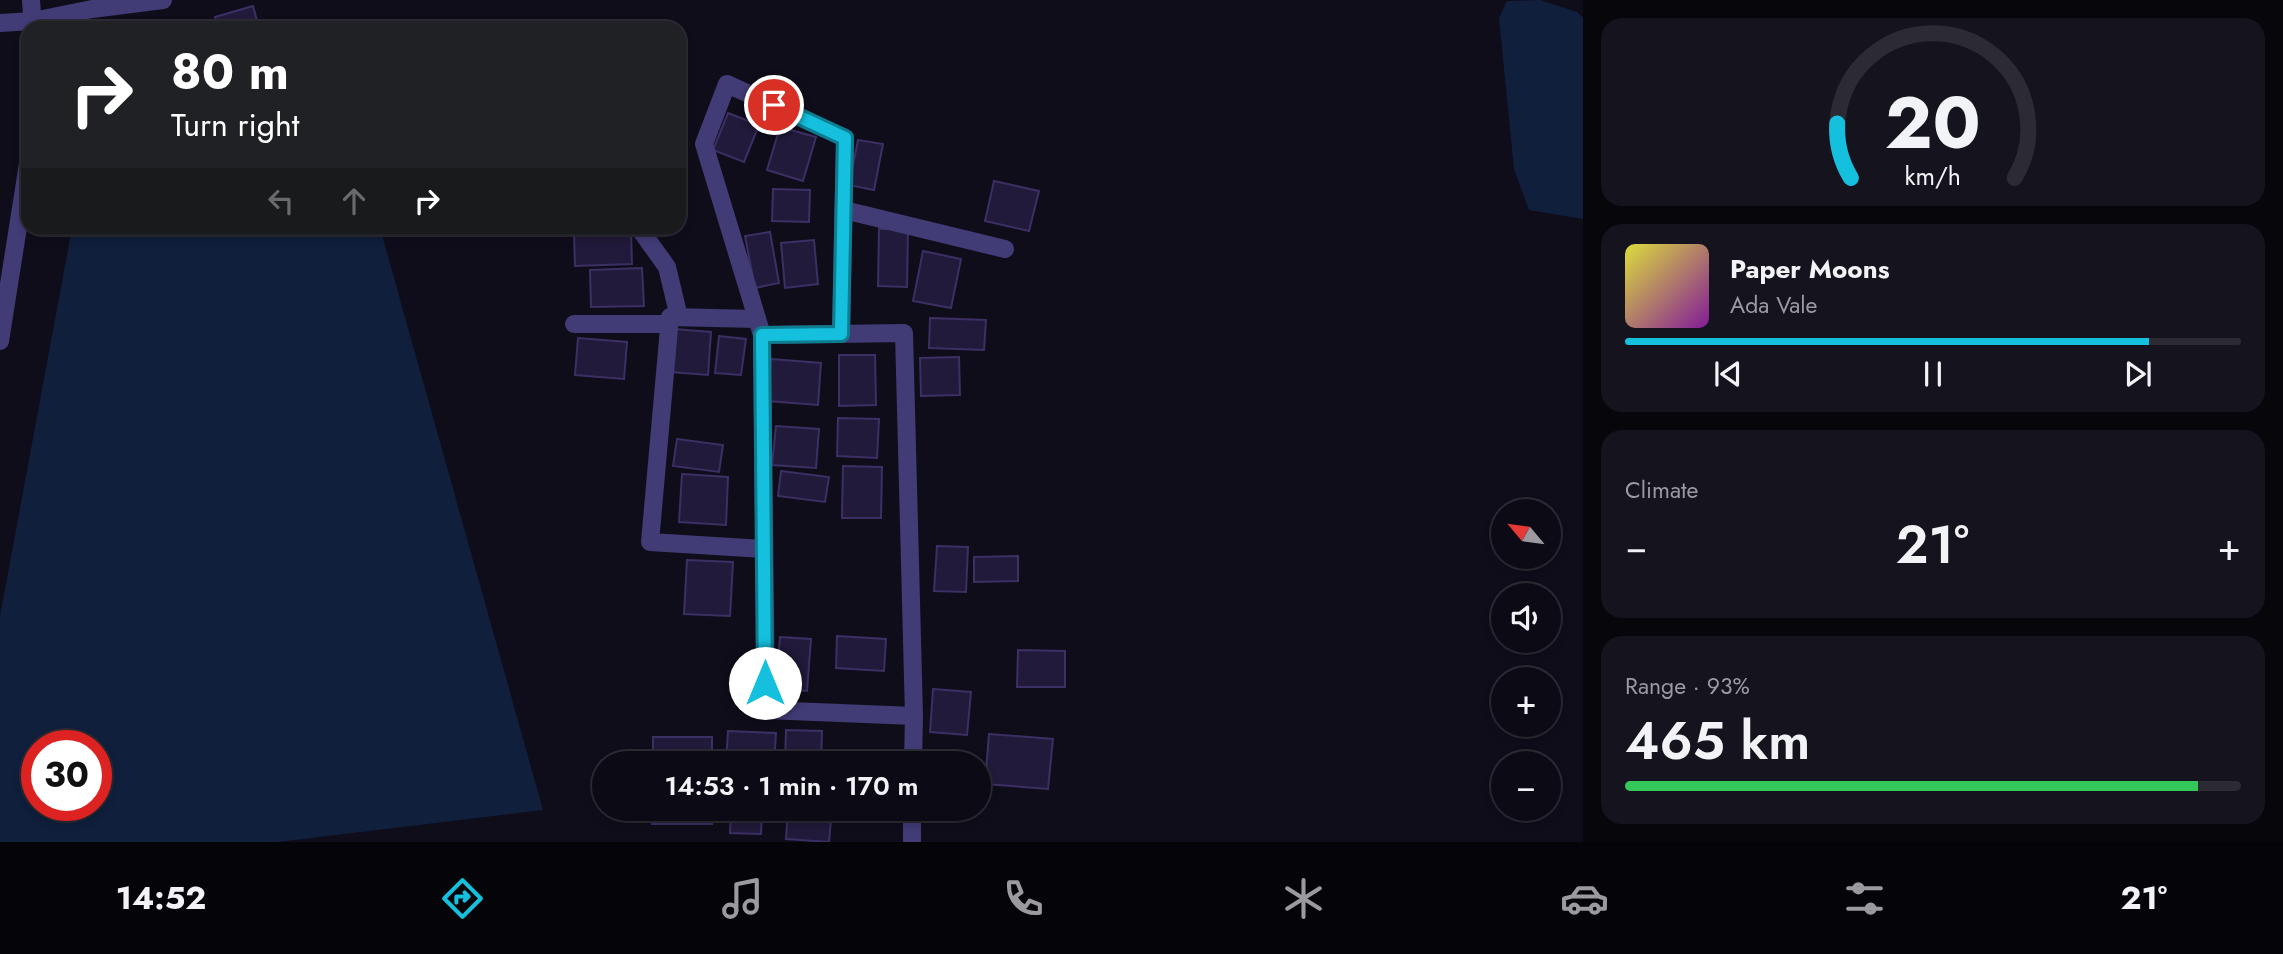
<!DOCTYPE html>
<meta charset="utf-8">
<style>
:root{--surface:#0c0a14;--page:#15131d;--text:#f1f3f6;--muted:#9a9aa0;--line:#2c2b34;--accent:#14c0dd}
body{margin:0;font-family:Jost,sans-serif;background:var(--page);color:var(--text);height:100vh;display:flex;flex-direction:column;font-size:26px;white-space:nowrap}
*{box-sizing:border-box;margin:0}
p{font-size:23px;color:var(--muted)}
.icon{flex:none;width:38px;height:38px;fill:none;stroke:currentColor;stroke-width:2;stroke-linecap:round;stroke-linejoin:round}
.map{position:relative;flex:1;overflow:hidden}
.panel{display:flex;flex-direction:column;gap:18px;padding:18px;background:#07060b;width:700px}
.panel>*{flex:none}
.guide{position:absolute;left:21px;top:21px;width:665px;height:214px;border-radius:21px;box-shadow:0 4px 10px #0003,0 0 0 2px var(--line);background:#202124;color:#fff;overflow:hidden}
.needle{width:46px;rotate:299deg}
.buttons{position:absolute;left:1491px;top:499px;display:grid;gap:14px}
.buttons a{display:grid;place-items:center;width:70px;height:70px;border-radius:50%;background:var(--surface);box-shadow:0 4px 10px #0003,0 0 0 2px var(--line);font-size:35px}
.speed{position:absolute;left:21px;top:730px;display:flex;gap:14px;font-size:35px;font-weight:700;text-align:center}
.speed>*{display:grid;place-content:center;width:91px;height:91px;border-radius:50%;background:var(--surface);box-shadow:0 4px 10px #0003,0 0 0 2px var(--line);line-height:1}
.speed .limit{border:10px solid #d22;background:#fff;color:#111}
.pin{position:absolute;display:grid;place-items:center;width:60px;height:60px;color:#fff;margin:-30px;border:4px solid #fff;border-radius:50%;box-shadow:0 2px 7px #0007}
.me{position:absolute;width:77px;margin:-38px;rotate:0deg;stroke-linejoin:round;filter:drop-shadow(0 0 5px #0008)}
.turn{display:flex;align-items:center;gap:24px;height:147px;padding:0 35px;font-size:32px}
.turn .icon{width:91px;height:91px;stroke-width:2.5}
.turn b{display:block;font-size:49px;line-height:60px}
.lanes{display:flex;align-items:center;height:66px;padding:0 35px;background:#0003;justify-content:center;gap:35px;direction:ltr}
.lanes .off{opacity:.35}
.big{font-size:52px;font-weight:600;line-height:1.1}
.panel .card{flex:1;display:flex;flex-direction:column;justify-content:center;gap:10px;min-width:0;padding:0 24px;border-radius:21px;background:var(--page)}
.panel .dial{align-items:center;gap:0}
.dial svg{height:182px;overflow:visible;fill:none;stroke:var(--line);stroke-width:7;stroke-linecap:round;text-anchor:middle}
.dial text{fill:var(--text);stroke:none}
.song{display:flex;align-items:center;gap:21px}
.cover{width:84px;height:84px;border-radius:10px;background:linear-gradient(135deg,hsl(60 70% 55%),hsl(290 70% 35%))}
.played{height:7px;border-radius:4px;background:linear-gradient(90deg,var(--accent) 85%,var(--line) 85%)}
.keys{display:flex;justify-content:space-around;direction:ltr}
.heat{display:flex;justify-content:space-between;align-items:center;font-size:38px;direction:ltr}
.charge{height:10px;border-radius:5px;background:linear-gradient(90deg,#34c759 93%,var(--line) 0)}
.trip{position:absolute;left:592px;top:751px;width:399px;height:70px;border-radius:35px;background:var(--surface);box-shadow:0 4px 10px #0003,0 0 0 2px var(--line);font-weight:600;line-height:70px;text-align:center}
.dock{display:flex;height:112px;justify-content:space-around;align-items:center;background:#050408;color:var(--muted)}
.dock .icon{width:49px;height:49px}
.dock .current{color:var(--accent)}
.dock b{font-size:32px;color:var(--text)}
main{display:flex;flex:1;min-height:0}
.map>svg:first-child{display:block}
.water{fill:#0f1f3c;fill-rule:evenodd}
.building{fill:#221a3a;stroke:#3c2f64;stroke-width:2}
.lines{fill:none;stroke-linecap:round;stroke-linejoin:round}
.street{stroke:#413c76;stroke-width:18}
.route-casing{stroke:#0d7d90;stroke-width:18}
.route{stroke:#14c0dd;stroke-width:12}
</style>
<main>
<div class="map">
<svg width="1583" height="842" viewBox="0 0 1583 842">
<rect width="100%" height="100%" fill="#100d1b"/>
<g class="water">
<path d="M1540,0L1577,12L1583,18V219L1529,210L1514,169L1499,18L1507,1Z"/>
<path d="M72,228H380L543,810L278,842H0V616ZM37,746H96V805H37Z"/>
</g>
<g class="building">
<path d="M253,6L259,28H218L215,17Z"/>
<path d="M728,113L759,125L744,162L713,150Z"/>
<path d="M780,127L816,137L803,181L767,170Z"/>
<path d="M858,140L883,144L874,190L849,185Z"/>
<path d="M994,181L1039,191L1029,231L985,221Z"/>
<path d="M679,182L686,205L679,207Z"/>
<path d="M773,189L810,190L809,222L772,221Z"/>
<path d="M879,229H908L907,287L878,286Z"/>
<path d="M631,232L632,264L575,266L574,234Z"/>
<path d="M770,232L779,283L755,288L745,236Z"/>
<path d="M814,240L818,284L785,288L781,243Z"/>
<path d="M923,251L961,259L951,308L913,301Z"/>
<path d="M642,268L644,306L591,307L590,270Z"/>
<path d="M930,318L986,320L984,350L929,348Z"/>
<path d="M674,329L711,332L708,375L671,372Z"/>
<path d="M719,336L746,339L741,375L715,373Z"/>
<path d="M578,338L627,342L624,379L575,375Z"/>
<path d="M839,355H875L876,405L839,406Z"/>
<path d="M959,357L960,395L921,396L920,358Z"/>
<path d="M771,359L821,363L818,405L768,401Z"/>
<path d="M838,418L879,419L877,458L837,456Z"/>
<path d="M776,426L819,429L816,468L772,465Z"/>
<path d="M677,439L723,445L719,472L673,466Z"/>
<path d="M843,466L882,467L881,518H842Z"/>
<path d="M781,471L829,477L825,502L778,496Z"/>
<path d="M682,474L728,477L726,525L679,522Z"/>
<path d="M937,546L968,547L966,592L934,591Z"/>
<path d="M1018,556V581L974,582V557Z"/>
<path d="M687,560L733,562L730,616L684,614Z"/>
<path d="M837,636L886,639L884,671L836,668Z"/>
<path d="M780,637L811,639L807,691L776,688Z"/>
<path d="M1018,650L1065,651V687H1017Z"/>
<path d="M933,689L971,692L967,735L930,732Z"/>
<path d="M786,730L822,731L821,763H785Z"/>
<path d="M728,731L776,733L774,763H726Z"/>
<path d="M989,734L1053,739L1048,789L985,784Z"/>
<rect x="653" y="737" width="59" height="26"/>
<rect x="652" y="808" width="60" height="16"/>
<path d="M731,808H762L761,834L730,833Z"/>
<path d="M788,808H832L829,842L786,839Z"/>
</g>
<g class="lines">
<g class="street">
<path d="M31,0L33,28"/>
<path d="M0,23L33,21L92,9L163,0"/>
<path d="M844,210L1005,249"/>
<path d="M639,228L667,267L679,317"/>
<path d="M757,319L670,317L650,542L764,549"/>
<path d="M574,324H669"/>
<path d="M841,334L845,138L727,84L704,144L762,335L766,710L914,716"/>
<path d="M762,335L904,333L914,716L913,763"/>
<path d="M0,341L28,164"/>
<path d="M912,842V808"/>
</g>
</g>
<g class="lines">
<defs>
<path id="route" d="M765,683L762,335L841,334L845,138L774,105"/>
</defs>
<use href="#route" class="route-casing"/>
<use href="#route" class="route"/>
</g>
</svg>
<div class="buttons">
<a><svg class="needle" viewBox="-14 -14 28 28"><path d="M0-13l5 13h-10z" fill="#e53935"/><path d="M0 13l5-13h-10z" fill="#9a9aa0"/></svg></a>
<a><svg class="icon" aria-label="sound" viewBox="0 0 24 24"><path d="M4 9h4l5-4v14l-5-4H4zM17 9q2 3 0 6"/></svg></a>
<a>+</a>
<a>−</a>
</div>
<div class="speed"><div class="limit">30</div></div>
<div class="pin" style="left:774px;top:105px;background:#d93025"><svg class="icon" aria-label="arrive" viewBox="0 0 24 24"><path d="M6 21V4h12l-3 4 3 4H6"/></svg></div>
<svg class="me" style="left:765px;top:683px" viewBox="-20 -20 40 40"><circle r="19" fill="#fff"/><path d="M0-13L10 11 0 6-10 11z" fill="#14c0dd"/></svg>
<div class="trip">14:53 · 1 min · 170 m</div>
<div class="guide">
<div class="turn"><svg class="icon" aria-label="right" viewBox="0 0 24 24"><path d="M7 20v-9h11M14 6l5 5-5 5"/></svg><div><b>80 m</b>Turn right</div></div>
<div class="lanes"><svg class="icon off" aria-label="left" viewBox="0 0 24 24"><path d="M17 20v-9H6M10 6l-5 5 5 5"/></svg><svg class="icon off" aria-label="ahead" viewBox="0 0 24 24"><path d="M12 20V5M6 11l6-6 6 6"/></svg><svg class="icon" aria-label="right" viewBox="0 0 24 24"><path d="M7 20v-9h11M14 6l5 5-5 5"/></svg></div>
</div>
</div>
<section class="panel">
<div class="card dial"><svg viewBox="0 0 100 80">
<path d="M14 69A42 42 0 1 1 86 69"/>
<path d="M14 69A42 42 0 0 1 8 45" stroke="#14c0dd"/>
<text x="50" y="56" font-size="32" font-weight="700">20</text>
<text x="50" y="72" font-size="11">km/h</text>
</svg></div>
<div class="card">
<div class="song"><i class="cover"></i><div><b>Paper Moons</b><p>Ada Vale</p></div></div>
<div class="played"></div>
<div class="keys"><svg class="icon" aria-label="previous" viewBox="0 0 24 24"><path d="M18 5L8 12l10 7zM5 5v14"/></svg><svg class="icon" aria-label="pause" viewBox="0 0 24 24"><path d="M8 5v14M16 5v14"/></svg><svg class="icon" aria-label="next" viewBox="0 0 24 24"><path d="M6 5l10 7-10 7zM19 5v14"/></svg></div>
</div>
<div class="card"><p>Climate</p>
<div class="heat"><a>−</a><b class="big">21°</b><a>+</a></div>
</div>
<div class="card"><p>Range · 93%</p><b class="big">465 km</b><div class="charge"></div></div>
</section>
</main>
<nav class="dock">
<b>14:52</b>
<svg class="icon current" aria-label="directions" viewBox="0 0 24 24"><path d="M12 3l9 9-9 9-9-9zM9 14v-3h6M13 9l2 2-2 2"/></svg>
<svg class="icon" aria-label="music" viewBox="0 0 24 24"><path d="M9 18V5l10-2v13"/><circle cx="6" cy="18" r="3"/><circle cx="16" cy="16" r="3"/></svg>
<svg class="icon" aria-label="phone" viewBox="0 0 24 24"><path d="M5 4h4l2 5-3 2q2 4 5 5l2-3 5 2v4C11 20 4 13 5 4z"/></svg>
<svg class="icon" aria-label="climate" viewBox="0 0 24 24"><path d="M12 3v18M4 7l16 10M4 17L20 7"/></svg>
<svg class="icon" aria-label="car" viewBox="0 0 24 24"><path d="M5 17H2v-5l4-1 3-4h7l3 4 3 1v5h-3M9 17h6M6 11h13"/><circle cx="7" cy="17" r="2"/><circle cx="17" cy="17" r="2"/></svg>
<svg class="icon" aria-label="filters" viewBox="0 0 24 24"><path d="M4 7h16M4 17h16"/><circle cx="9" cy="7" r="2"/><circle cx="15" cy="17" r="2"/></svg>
<b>21°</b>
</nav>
